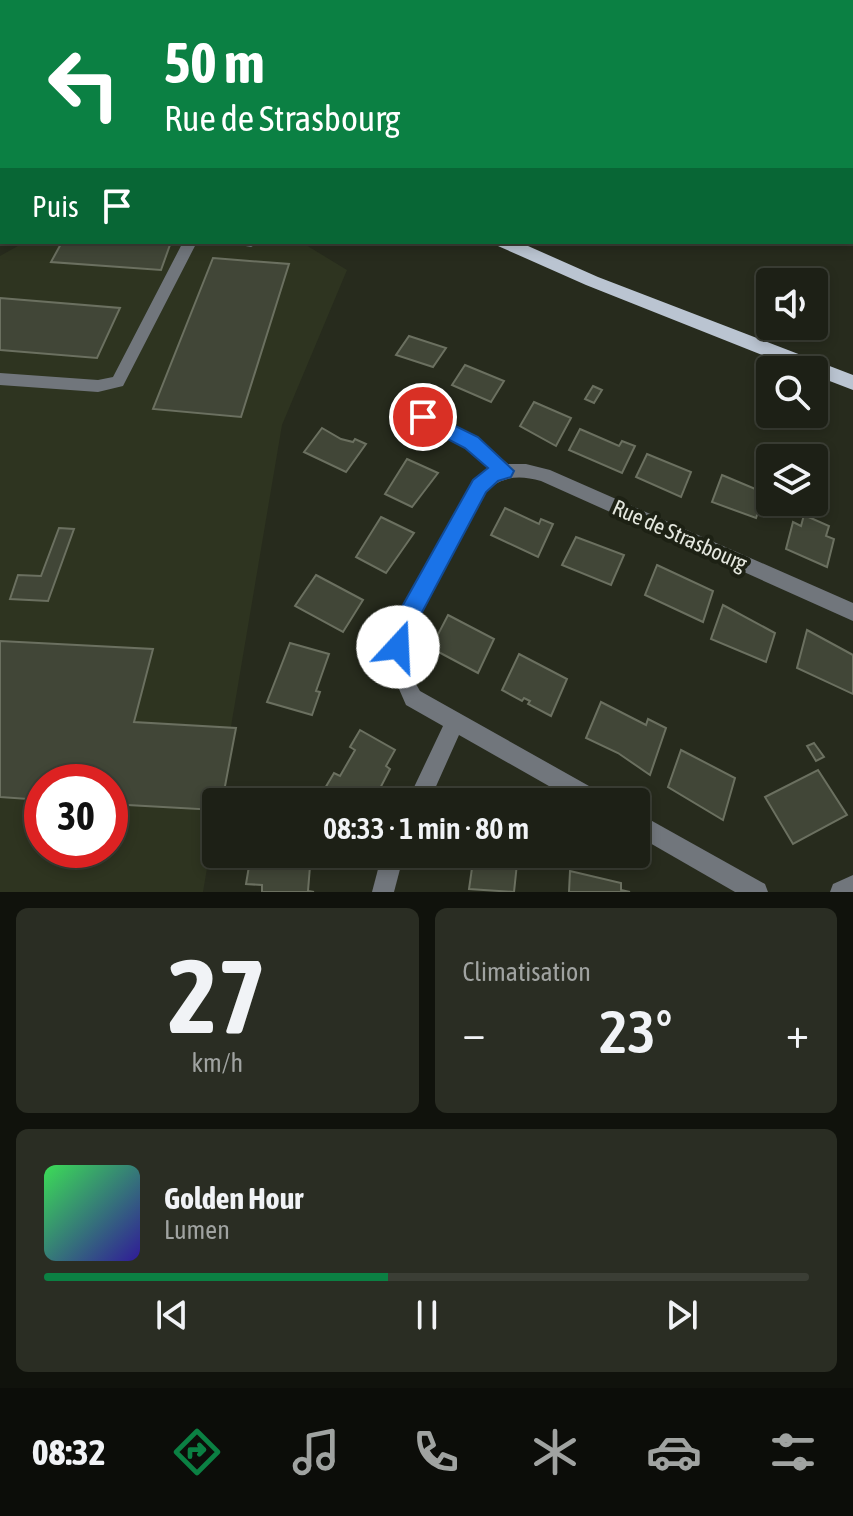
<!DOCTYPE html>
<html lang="fr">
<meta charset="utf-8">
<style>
:root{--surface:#1d2016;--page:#2a2d23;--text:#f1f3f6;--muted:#a0a3a1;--line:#3b3e35;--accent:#0b8043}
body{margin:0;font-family:"Asap Condensed",sans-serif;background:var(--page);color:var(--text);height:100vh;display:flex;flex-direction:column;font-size:30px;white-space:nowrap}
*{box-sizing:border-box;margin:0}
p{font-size:26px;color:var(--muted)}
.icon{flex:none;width:44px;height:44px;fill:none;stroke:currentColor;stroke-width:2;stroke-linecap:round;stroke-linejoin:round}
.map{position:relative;height:892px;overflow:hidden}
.panel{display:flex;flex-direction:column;gap:16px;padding:16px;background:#10120c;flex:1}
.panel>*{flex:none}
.top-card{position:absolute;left:0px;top:0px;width:854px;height:244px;box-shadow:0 4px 12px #0003,0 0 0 2px var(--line);background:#0b8043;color:#fff;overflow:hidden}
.controls{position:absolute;left:756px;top:268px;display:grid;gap:16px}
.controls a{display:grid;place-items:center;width:72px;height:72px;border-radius:8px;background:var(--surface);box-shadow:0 4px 12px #0003,0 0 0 2px var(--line);font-size:40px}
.speed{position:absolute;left:24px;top:764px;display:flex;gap:16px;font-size:40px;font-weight:700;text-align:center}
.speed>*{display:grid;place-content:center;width:104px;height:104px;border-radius:50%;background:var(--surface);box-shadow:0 4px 12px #0003,0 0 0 2px var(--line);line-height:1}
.speed .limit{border:12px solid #d22;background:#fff;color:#111}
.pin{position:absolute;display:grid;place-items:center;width:68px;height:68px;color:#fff;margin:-34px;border:4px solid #fff;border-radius:50%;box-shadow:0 2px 8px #0007}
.me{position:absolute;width:88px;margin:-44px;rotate:20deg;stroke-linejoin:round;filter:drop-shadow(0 0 6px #0008)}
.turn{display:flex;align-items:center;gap:28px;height:168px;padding:0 32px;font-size:36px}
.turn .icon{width:104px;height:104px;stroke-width:2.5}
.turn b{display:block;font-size:56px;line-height:68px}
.then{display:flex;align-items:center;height:76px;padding:0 32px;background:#0003;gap:16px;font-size:30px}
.big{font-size:60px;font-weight:600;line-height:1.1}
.panel .tile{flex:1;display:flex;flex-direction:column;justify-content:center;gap:12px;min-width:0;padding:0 28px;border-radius:12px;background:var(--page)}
.panel .dial{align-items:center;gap:0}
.dial b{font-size:104px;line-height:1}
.song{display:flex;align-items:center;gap:24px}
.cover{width:96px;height:96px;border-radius:12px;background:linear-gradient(135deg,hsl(130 70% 55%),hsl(250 70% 35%))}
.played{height:8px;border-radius:4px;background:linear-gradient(90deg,var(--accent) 45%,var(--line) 45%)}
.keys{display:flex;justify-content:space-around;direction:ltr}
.heat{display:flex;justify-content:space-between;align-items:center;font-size:44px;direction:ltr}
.panel .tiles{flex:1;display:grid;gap:16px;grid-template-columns:1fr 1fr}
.tile:last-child{grid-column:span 2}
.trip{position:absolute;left:202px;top:788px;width:448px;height:80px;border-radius:8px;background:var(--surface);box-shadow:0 4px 12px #0003,0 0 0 2px var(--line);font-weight:600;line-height:80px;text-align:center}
.tab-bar{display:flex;height:128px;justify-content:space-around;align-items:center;background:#0c0d09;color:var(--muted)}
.tab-bar .icon{width:56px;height:56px}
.tab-bar .selected{color:var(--accent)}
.tab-bar b{font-size:36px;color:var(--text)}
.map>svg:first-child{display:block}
.built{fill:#2e3420;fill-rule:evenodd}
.building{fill:#414637;stroke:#6b7060;stroke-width:2}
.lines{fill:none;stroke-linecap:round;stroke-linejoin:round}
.service{fill:#71767c;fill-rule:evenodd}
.minor{fill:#71767c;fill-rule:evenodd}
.secondary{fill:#9aa2ac;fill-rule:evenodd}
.primary{fill:#bac4d1;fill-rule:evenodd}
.route{fill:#1a73e8;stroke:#114b97;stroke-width:2}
.labels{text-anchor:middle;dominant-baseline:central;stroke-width:8;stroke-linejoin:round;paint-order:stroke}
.street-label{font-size:22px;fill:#e4e7de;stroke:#1d2114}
</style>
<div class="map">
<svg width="853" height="892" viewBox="0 0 853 892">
<rect width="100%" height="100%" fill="#272b1d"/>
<g class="built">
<path d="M399,0L395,2L113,1L114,0Z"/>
<path d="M25,242H301L347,270L282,425L203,892H0V256ZM42,782H110V850H42Z"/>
</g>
<g class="building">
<path d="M62,242H171L161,270L51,262Z"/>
<path d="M213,258L289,264L241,417L153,409Z"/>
<path d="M0,298L120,308L97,358L0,350Z"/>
<path d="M409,336L446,348L433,367L396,355Z"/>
<path d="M465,365L504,381L491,402L452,385Z"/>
<path d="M593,386L602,390L594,403L585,399Z"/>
<path d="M534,402L571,418L556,446L520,426Z"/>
<path d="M322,428L341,439L353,442L355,439L366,444L346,472L304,452Z"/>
<path d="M580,429L619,446L622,441L635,446L622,473L569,450Z"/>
<path d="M647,454L691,472L681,497L636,477Z"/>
<path d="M407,459L438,473L412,507L385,494Z"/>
<path d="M722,475L765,493L756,518L712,502Z"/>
<path d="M505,508L539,524L541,519L553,524L538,557L491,535Z"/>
<path d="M804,515L829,526L826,536L834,539L827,567L786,549L793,522L801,526Z"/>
<path d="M381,517L414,533L386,573L356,557Z"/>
<path d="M59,528L74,529L48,601L10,599L18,575L41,576Z"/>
<path d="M576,537L624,555L611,585L562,565Z"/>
<path d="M657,565L713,591L703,622L645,595Z"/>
<path d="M316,575L363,600L343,632L295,606Z"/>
<path d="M723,605L775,633L766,662L711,639Z"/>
<path d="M448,615L494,639L478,673L431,648Z"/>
<path d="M807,630L853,655V694L797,668Z"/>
<path d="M0,641L153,649L134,722L236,728L222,802H216V810L110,804V782H42V800L0,797Z"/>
<path d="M290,643L329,654L316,691L320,692L312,715L267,702Z"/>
<path d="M519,654L567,679L551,716L528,704L530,701L524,698L522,701L502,690Z"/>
<path d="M601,702L646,725L648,719L666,728L650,775L618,753L586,738Z"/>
<path d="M360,730L395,750L386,766L390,769L373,802H333L321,795L334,773L340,776L355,750L350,747Z"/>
<path d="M814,743L824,757L816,761L807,746Z"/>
<path d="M681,750L735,778L723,820L668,787Z"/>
<path d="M818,770L847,815L793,844L765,797Z"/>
<path d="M251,854H311L308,891L314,892H262V885L246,884Z"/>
<path d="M474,854H518L514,892L469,889Z"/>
<path d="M570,871L621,883V890L630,892H569Z"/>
</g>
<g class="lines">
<g class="service">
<rect x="0" y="122" width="2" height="6"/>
<path d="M0,201H2L0,210Z"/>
<path d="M183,242H197L123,386L98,392L0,385V373L98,380L113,377Z"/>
<path d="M238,242H257L258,243L251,247L240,245Z"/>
</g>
<g class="minor">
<rect x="852" y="173" width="1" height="8"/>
<path d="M423,411L478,438L508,464H526L550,470L853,603V621L541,481C519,475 503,476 486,491L410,630C407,652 408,671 420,691L605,795L609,802H577L459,735L429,802H407L443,726L406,705L392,673L390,638L394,622L474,481L491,470L466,448L417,422L415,417L417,412Z"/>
<path d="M636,812L765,884L768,892H735L636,835Z"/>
<path d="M382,854H404L394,892H372Z"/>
<path d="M853,875V892H830L833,884Z"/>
</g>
<path class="secondary" d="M0,78H2L0,86Z"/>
<g class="primary">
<path d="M32,0H47L48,2H33Z"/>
<path d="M496,242H519L598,277L853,375V390L814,375V370H800L586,285L498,246Z"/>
</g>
</g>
<path class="route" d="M423,410L478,437L514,471L511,477L498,481L486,492L412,631L406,654L398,657L390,654L387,647L394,621L473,480L488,468L465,448L417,423L414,417L417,412Z"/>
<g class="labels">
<g class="street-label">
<text transform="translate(680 535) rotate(24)">Rue de Strasbourg</text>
</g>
</g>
</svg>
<div class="controls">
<a><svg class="icon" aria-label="sound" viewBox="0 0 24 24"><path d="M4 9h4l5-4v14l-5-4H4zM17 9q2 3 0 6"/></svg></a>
<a><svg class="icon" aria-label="search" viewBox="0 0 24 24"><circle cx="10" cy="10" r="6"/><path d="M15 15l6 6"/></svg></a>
<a><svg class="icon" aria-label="layers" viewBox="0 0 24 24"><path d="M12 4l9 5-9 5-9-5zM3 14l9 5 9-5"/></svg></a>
</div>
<div class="speed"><div class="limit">30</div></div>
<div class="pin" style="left:423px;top:417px;background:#d93025"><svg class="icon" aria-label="arrive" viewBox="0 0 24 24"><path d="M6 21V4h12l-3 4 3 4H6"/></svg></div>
<svg class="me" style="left:398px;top:647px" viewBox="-20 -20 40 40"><circle r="19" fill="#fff"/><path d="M0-13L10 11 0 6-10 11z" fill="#1a73e8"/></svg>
<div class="trip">08:33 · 1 min · 80 m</div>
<div class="top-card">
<div class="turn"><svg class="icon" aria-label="left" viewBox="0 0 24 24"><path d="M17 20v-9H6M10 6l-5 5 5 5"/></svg><div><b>50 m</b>Rue de Strasbourg</div></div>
<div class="then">Puis<svg class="icon" aria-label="arrive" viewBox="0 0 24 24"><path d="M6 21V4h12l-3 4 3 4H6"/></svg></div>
</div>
</div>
<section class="panel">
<div class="tiles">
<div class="tile dial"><b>27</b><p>km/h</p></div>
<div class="tile"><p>Climatisation</p>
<div class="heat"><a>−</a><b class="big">23°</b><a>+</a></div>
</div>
<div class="tile">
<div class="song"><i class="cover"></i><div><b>Golden Hour</b><p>Lumen</p></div></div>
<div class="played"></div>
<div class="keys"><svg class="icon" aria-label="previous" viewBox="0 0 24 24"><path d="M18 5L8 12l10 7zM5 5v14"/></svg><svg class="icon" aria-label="pause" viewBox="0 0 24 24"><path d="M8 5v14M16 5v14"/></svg><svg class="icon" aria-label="next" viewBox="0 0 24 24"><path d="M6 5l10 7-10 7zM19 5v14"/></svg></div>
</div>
</div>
</section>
<nav class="tab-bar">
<b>08:32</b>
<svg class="icon selected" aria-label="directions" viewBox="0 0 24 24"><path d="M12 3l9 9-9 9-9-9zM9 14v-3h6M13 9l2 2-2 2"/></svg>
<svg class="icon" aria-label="music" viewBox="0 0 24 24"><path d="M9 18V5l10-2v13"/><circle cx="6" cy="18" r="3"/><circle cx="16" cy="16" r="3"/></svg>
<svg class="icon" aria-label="phone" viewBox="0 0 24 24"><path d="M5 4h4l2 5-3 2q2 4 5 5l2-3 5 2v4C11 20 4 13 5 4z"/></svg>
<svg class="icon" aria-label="climate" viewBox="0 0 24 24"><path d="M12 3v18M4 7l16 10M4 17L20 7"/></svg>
<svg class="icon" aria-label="car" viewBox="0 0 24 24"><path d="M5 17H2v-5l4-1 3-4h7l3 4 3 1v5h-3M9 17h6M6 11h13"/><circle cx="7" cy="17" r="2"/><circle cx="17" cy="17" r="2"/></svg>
<svg class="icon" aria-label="filters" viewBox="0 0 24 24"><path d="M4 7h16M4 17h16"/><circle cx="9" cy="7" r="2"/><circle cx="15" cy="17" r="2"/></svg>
</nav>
